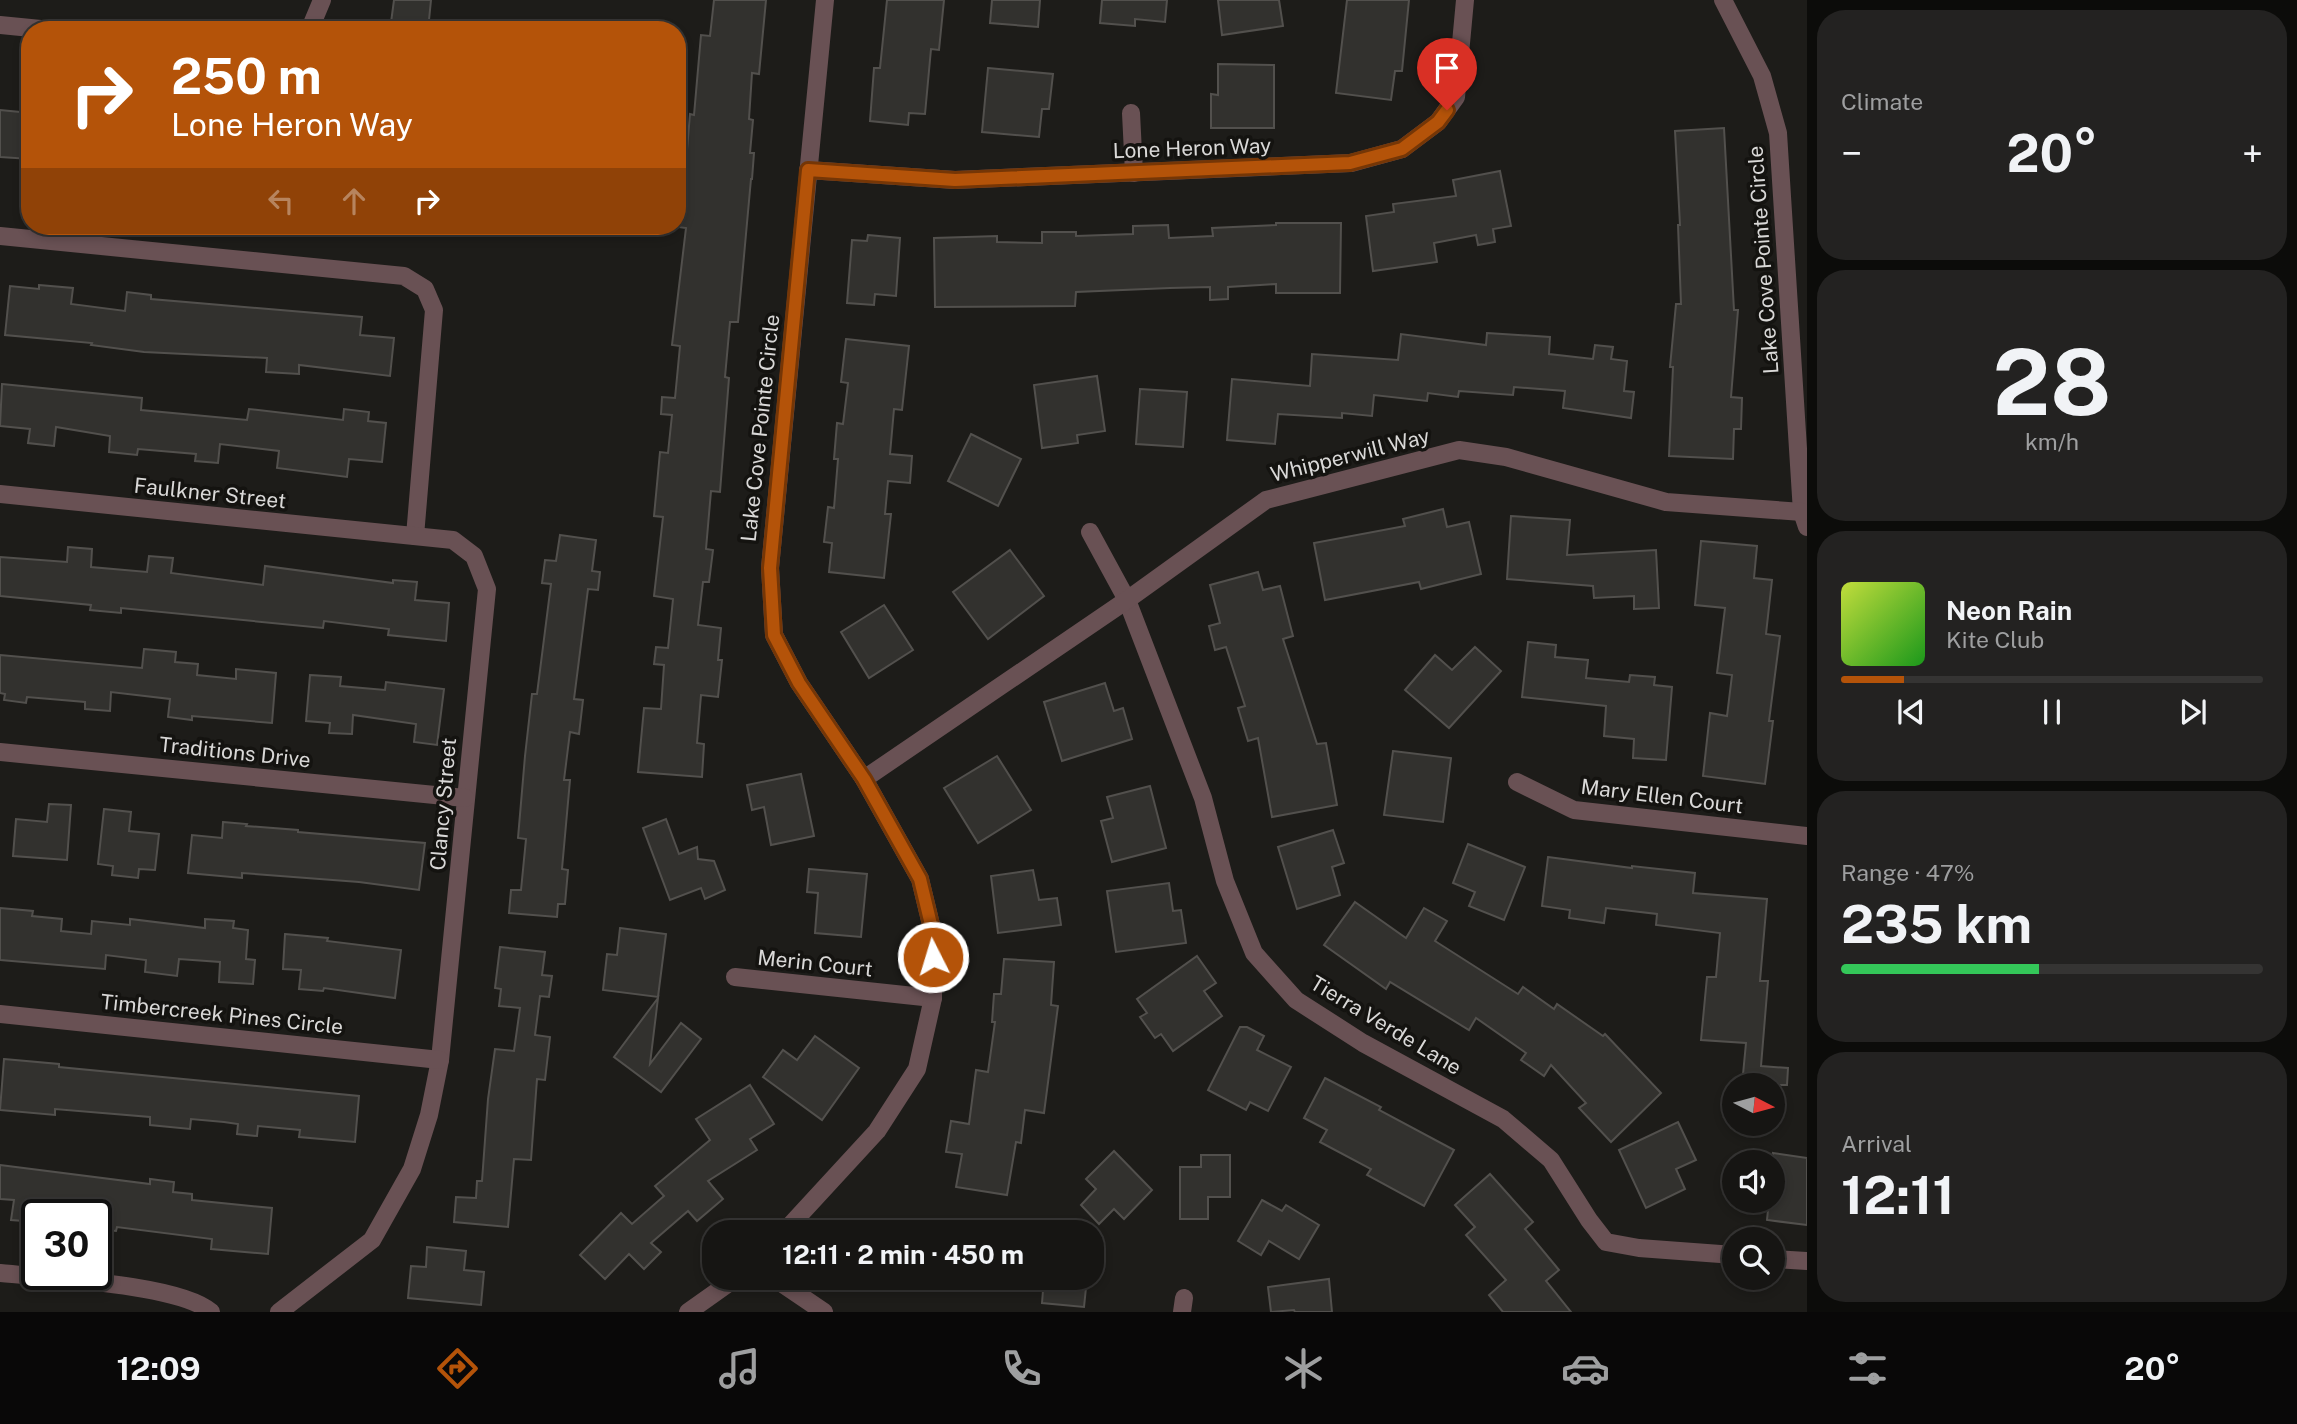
<!DOCTYPE html>
<meta charset="utf-8">
<style>
:root{--surface:#161513;--page:#232221;--text:#f1f3f6;--muted:#9e9fa0;--line:#353433;--accent:#b45309}
body{margin:0;font-family:"Public Sans",sans-serif;background:var(--page);color:var(--text);height:100vh;display:flex;flex-direction:column;font-size:26px;white-space:nowrap}
*{box-sizing:border-box;margin:0}
p{font-size:23px;color:var(--muted)}
.icon{flex:none;width:38px;height:38px;fill:none;stroke:currentColor;stroke-width:2;stroke-linecap:round;stroke-linejoin:round}
.map{position:relative;flex:1;overflow:hidden}
.sheet{display:flex;flex-direction:column;gap:10px;padding:10px;background:#0c0c0a;width:490px}
.sheet>*{flex:none}
.top-card{position:absolute;left:21px;top:21px;width:665px;height:214px;border-radius:28px;box-shadow:0 4px 10px #0003,0 0 0 2px var(--line);background:#b45309;color:#fff;overflow:hidden}
.needle{width:46px;rotate:96deg}
.tools{position:absolute;left:1722px;top:1073px;display:grid;gap:14px}
.tools a{display:grid;place-items:center;width:63px;height:63px;border-radius:50%;background:var(--surface);box-shadow:0 4px 10px #0003,0 0 0 2px var(--line);font-size:35px}
.speed{position:absolute;left:21px;top:1199px;display:flex;gap:14px;font-size:35px;font-weight:700;text-align:center}
.speed>*{display:grid;place-content:center;width:91px;height:91px;border-radius:50%;background:var(--surface);box-shadow:0 4px 10px #0003,0 0 0 2px var(--line);line-height:1}
.speed .limit{border:4px solid #111;border-radius:10px;background:#fff;color:#111}
.pin{position:absolute;display:grid;place-items:center;width:60px;height:60px;color:#fff;margin:-72px -30px;border-radius:50% 50% 50% 0;rotate:-45deg;box-shadow:0 0 7px #0007}
.pin .icon{rotate:45deg}
.me{position:absolute;width:77px;margin:-38px;rotate:355deg;stroke-linejoin:round;filter:drop-shadow(0 0 5px #0008)}
.turn{display:flex;align-items:center;gap:24px;height:147px;padding:0 35px;font-size:32px}
.turn .icon{width:91px;height:91px;stroke-width:2.5}
.turn b{display:block;font-size:49px;line-height:60px}
.lanes{display:flex;align-items:center;height:66px;padding:0 35px;background:#0003;justify-content:center;gap:35px;direction:ltr}
.lanes .off{opacity:.35}
.big{font-size:52px;font-weight:700;line-height:1.1}
.sheet .tile{flex:1;display:flex;flex-direction:column;justify-content:center;gap:10px;min-width:0;padding:0 24px;border-radius:28px;background:var(--page)}
.sheet .dial{align-items:center;gap:0}
.dial b{font-size:91px;line-height:1}
.song{display:flex;align-items:center;gap:21px}
.cover{width:84px;height:84px;border-radius:10px;background:linear-gradient(135deg,hsl(70 70% 55%),hsl(120 70% 35%))}
.played{height:7px;border-radius:4px;background:linear-gradient(90deg,var(--accent) 15%,var(--line) 15%)}
.keys{display:flex;justify-content:space-around;direction:ltr}
.heat{display:flex;justify-content:space-between;align-items:center;font-size:38px;direction:ltr}
.charge{height:10px;border-radius:5px;background:linear-gradient(90deg,#34c759 47%,var(--line) 0)}
.trip{position:absolute;left:702px;top:1220px;width:402px;height:70px;border-radius:28px;background:var(--surface);box-shadow:0 4px 10px #0003,0 0 0 2px var(--line);font-weight:700;line-height:70px;text-align:center}
.tabs{display:flex;height:112px;justify-content:space-around;align-items:center;background:#090808;color:var(--muted)}
.tabs .icon{width:49px;height:49px}
.tabs .current{color:var(--accent)}
.tabs b{font-size:32px;color:var(--text)}
main{display:flex;flex:1;min-height:0}
.map>svg:first-child{display:block}
.building{fill:#32312e;stroke:#52504d;stroke-width:2}
.lines{fill:none;stroke-linecap:round;stroke-linejoin:round}
.minor{stroke:#695154;stroke-width:18}
.route-casing{stroke:#753606;stroke-width:18}
.route{stroke:#b45309;stroke-width:12}
.labels{text-anchor:middle;dominant-baseline:central;stroke-width:7;stroke-linejoin:round;paint-order:stroke}
.street-label{font-size:21px;fill:#d9d8d7;stroke:#141310}
</style>
<main>
<div class="map">
<svg width="1807" height="1312" viewBox="0 0 1807 1312">
<rect width="100%" height="100%" fill="#1d1c19"/>
<g class="building">
<path d="M394,0H431L428,30H390Z"/>
<path d="M714,0H766L759,74L752,73L749,119L753,120L750,153H754L752,179H751L738,322H730L725,377L729,378L720,492L711,491L706,549L713,550L709,582H703L698,625L721,628L718,660H722L718,697L701,695L697,743L704,744L702,777L638,772L644,708L661,709L664,665L654,664L656,647L668,648L673,599L654,596L663,517L654,516L660,452L668,453L672,415L661,414L662,397L675,398L680,346L672,345L686,228L678,227L681,197L683,198L690,114L694,115L701,35L710,36Z"/>
<path d="M887,0H944L939,50L931,49L925,114L909,113L908,125L870,121L874,68H880Z"/>
<path d="M992,0H1040L1038,27L990,23Z"/>
<path d="M1102,0H1167L1165,22L1135,19V26L1100,23Z"/>
<path d="M1218,0H1279L1283,26L1222,35Z"/>
<path d="M1347,0H1409L1402,71H1395L1391,100L1336,93Z"/>
<path d="M1218,64L1274,65V128H1211V94L1218,95Z"/>
<path d="M988,68L1053,74L1049,109H1042L1039,137L982,132Z"/>
<path d="M0,110L30,113V159L0,157Z"/>
<path d="M1724,128L1734,310H1738L1731,397L1742,398L1741,429H1734L1733,459L1669,456L1673,367H1670L1676,304H1681L1678,225H1680L1675,131Z"/>
<path d="M1500,171L1511,226L1493,229L1495,242L1478,245L1476,235L1434,243L1437,262L1373,271L1366,216L1394,212L1393,204L1456,196L1453,180Z"/>
<path d="M1276,223H1341L1340,293H1276V284L1228,287V299L1210,300V287L1170,288L1076,292L1075,306L935,307L934,238L997,236V242L1042,243V232H1076V236L1133,234V226L1168,225L1169,238L1213,236L1212,228L1276,225Z"/>
<path d="M868,235L900,238L896,296L875,294L874,305L847,303L852,240L867,241Z"/>
<path d="M39,285L73,288L71,304L125,311L127,292L151,295V299L362,317L360,335L394,338L390,376L299,365V374L266,372L267,358L144,352L91,345L92,343L5,335L10,286L39,289Z"/>
<path d="M1487,333L1550,337L1549,354L1593,359L1595,345L1613,347L1611,359L1627,361L1624,391L1634,392L1631,418L1563,408L1565,391L1514,387L1513,395L1459,391L1458,397L1428,393L1427,401L1374,395L1372,416L1342,413V418L1278,414L1275,444L1227,440L1232,379L1310,386L1312,354L1398,360L1401,334L1486,345Z"/>
<path d="M846,339L909,346L902,410L894,409L890,454L912,456L910,483L888,481L885,514H891L884,578L829,572L832,543L824,542L828,507L834,508L838,459H834L837,423L843,424L848,383L841,382Z"/>
<path d="M1097,376L1105,431L1077,435L1078,443L1042,448L1034,385Z"/>
<path d="M2,384L142,398L141,410L247,420L249,409L343,420L344,409L369,412L368,421L386,423L382,462L349,459L347,477L277,468L279,451L220,444L218,463L195,461L196,454L138,449L137,455L109,452L110,436L56,427L54,446L28,443L30,429L0,426Z"/>
<path d="M1140,389L1187,392L1183,447L1136,444Z"/>
<path d="M971,434L1021,459L998,506L948,481Z"/>
<path d="M1443,509L1447,527L1469,522L1481,574L1421,589L1419,582L1325,600L1314,543L1405,526L1403,519Z"/>
<path d="M1511,516L1570,520L1567,555L1656,550L1659,608L1634,609V596L1594,598L1593,586L1507,579Z"/>
<path d="M560,535L596,540L592,571L600,572L598,590L588,589L574,699L583,700L579,734L570,732L564,780H570L562,869L568,870L565,904H558L557,917L509,913L511,890H521L526,839L518,838L525,756L532,694H537L551,584L542,583L545,560L556,561Z"/>
<path d="M1701,541L1757,546L1754,578L1772,580L1766,634L1780,636L1769,721H1773L1765,784L1703,776L1710,713L1727,716L1732,675L1717,673L1725,608L1695,605Z"/>
<path d="M68,547L92,549L91,567L147,572L149,556L173,558L171,573L263,585L265,566L393,583V580L417,582L415,600L449,603L446,641L388,635L389,629L324,621L323,628L121,608V613L90,610L91,605L0,596V557L67,562Z"/>
<path d="M1010,550L1044,596L988,639L953,592Z"/>
<path d="M1258,572L1263,590L1280,586L1293,636L1283,639L1317,744L1326,743L1337,805L1272,817L1258,738L1248,741L1238,708L1245,706L1226,647L1215,650L1209,626L1220,623L1210,585Z"/>
<path d="M884,605L913,650L869,678L841,632Z"/>
<path d="M1528,642L1556,645L1555,657L1588,660L1586,678L1629,682L1630,675L1655,677L1654,685L1672,687L1666,760L1633,758L1634,739L1604,736L1606,706L1522,697Z"/>
<path d="M1475,647L1501,671L1449,728L1405,690L1435,655L1452,670Z"/>
<path d="M144,649L176,652L175,662L198,664L197,675L236,679V669L276,673L272,723L192,716V720L168,717L170,699L111,692L110,711L85,709V702L27,697L26,703L4,700L5,694L0,693V655L142,668Z"/>
<path d="M310,675L341,677L340,686L385,690L386,682L444,689L437,745L414,742L416,724L353,715L352,734L329,733L330,723L306,721Z"/>
<path d="M1105,683L1114,711L1123,708L1132,739L1062,761L1044,702Z"/>
<path d="M1393,751L1451,758L1443,822L1384,815Z"/>
<path d="M997,756L1031,810L978,843L944,788Z"/>
<path d="M801,774L814,836L771,845L764,807L752,810L747,785Z"/>
<path d="M1150,786L1166,848L1112,862L1101,821L1113,818L1107,797Z"/>
<path d="M49,804L71,805L67,860L13,856L16,819L47,822Z"/>
<path d="M104,809L131,812L129,831L159,834L155,870L139,869L138,878L112,875L113,866L98,864Z"/>
<path d="M666,819L679,854L697,847L698,859L714,861L725,890L705,899L701,888L670,900L643,828Z"/>
<path d="M223,822L247,824L246,826L298,830V832L425,843L419,890L359,882L242,873V878L188,873L192,835L222,838Z"/>
<path d="M1333,830L1344,863L1332,867L1340,895L1297,909L1278,847Z"/>
<path d="M1468,844L1525,867L1504,920L1469,906L1475,892L1453,883Z"/>
<path d="M1548,857L1632,868V866L1695,873L1693,893L1767,899L1760,981H1768L1761,1066L1788,1068L1787,1085H1742L1746,1043L1701,1040L1707,977H1716L1720,933L1656,925L1657,914L1606,908L1604,923L1569,918L1570,910L1542,906Z"/>
<path d="M809,869L867,874L861,937L815,933L818,893L807,892Z"/>
<path d="M1033,870L1039,900L1057,898L1061,925L998,933L991,876Z"/>
<path d="M1169,883L1173,911L1181,910L1186,943L1116,952L1107,891Z"/>
<path d="M1355,902L1406,938L1424,908L1447,921L1435,941L1518,994L1523,987L1554,1009L1557,1004L1603,1036L1605,1034L1661,1093L1611,1142L1579,1108L1586,1103L1551,1065L1544,1076L1521,1060L1526,1053L1476,1018L1469,1030L1390,982L1386,989L1324,945Z"/>
<path d="M0,908L33,911L32,916L62,919L61,931L91,934L92,921L130,925V919L205,928V919L234,921L233,928L248,930L246,959L255,960L253,984L219,982L220,962L179,959L177,976L145,972L146,960L106,955L105,969L0,960Z"/>
<path d="M620,928L666,934L658,997L603,990L607,954L617,955Z"/>
<path d="M285,934L328,938L327,941L401,950L395,998L324,988L323,991L299,989L301,970L283,969Z"/>
<path d="M500,947L545,952L542,975L552,976L549,997L540,996L535,1035L550,1037L545,1080L537,1079L531,1160L514,1159L508,1227L454,1222L456,1197L476,1198L477,1181H482L488,1099L495,1049L514,1051L520,1008L499,1006L501,989L495,988Z"/>
<path d="M1197,956L1216,983L1204,991L1222,1016L1173,1051L1161,1034L1155,1038L1140,1017L1147,1013L1137,999Z"/>
<path d="M1004,959L1054,962L1051,1005L1058,1006L1044,1113L1025,1110L1021,1143L1016,1142L1007,1195L956,1187L962,1154L946,1152L951,1121L969,1124L976,1070L988,1072L995,1022H992L994,994H1001Z"/>
<path d="M658,998L650,1064L681,1023L701,1039L661,1092L614,1057Z"/>
<path d="M1240,1027H1247L1264,1036L1257,1050L1291,1067L1268,1111L1250,1102L1246,1110L1208,1090Z"/>
<path d="M815,1036L859,1068L822,1120L763,1077L783,1050L797,1060Z"/>
<path d="M4,1059L59,1064V1067L359,1096L355,1142L299,1137L300,1130L258,1126L257,1136L237,1134L238,1124L224,1122L191,1119L190,1129L150,1125V1117L55,1109V1115L0,1110Z"/>
<path d="M1325,1078L1381,1107L1379,1110L1454,1150L1424,1206L1367,1175L1371,1169L1320,1142L1327,1130L1304,1118Z"/>
<path d="M750,1085L774,1124L750,1139L757,1150L708,1181L723,1199L697,1221L688,1211L651,1243L661,1252L644,1269L629,1254L605,1279L580,1255L621,1213L632,1224L664,1196L655,1186L710,1140L696,1119Z"/>
<path d="M1678,1122L1696,1160L1676,1169L1685,1189L1646,1208L1619,1150Z"/>
<path d="M1114,1151L1152,1190L1124,1219L1114,1209L1099,1224L1081,1205L1096,1189L1086,1179Z"/>
<path d="M1773,1153L1807,1158V1225L1767,1220L1769,1200H1773Z"/>
<path d="M1201,1155H1230V1197H1208V1219H1180V1167H1201Z"/>
<path d="M0,1165L150,1184V1179L174,1182L173,1192L192,1194V1200L272,1208L268,1254L211,1249L212,1239L117,1227L116,1231L96,1229V1214H37V1222L11,1220L14,1200L0,1199Z"/>
<path d="M1490,1174L1533,1222L1525,1229L1559,1270L1546,1281L1571,1312H1503L1489,1295L1506,1280L1466,1235L1475,1227L1455,1205Z"/>
<path d="M1262,1200L1282,1211L1286,1205L1319,1225L1299,1259L1269,1241L1261,1255L1238,1241Z"/>
<path d="M427,1247L466,1251L464,1270L484,1272L481,1305L408,1298L411,1266L426,1267Z"/>
<path d="M1044,1278H1087L1084,1307L1042,1303Z"/>
<path d="M1329,1279L1332,1312H1295L1294,1310L1271,1312L1268,1287Z"/>
</g>
<g class="lines">
<g class="minor">
<path d="M1723,0L1762,76L1778,133L1802,512L1807,527"/>
<path d="M0,25L51,30"/>
<path d="M306,30L312,24L322,0"/>
<path d="M1131,113L1134,173"/>
<path d="M808,170L955,180L1351,163L1402,149L1438,122L1456,97L1465,0"/>
<path d="M0,236L404,276L425,289L434,310L415,536"/>
<path d="M0,494L453,540L474,556L487,589L440,1060L429,1115L412,1169L372,1240L279,1312"/>
<path d="M1090,532L1127,600L1203,798L1225,881L1254,953L1296,1000L1363,1043L1503,1119L1551,1160L1589,1220L1606,1242L1639,1248L1734,1255"/>
<path d="M0,752L465,798"/>
<path d="M864,779L1127,600L1266,500L1459,450L1506,457L1666,502L1802,512"/>
<path d="M1517,782L1574,810L1807,836"/>
<path d="M735,977L933,998"/>
<path d="M0,1014L440,1060"/>
<path d="M784,1232L877,1131L917,1069L933,998L934,937L920,879L864,779L799,683L774,635L770,568L825,0"/>
<path d="M1773,1259L1807,1261"/>
<path d="M0,1273C46,1278 180,1284 211,1312"/>
<path d="M774,1278L824,1312"/>
<path d="M688,1312L736,1278"/>
<path d="M1182,1312L1184,1298"/>
</g>
</g>
<g class="lines">
<defs>
<path id="route" d="M933,957L934,937L920,879L864,779L799,683L774,635L770,568L808,170L955,180L1350,163L1402,149L1438,122L1447,110"/>
</defs>
<use href="#route" class="route-casing"/>
<use href="#route" class="route"/>
</g>
<g class="labels">
<g class="street-label">
<text transform="translate(1192 148) rotate(-2)">Lone Heron Way</text>
<text transform="translate(1763 260) rotate(-94)">Lake Cove Pointe Circle</text>
<text transform="translate(760 428) rotate(-84)">Lake Cove Pointe Circle</text>
<text transform="translate(1350 455) rotate(-14)">Whipperwill Way</text>
<text transform="translate(210 493) rotate(6)">Faulkner Street</text>
<text transform="translate(235 752) rotate(6)">Traditions Drive</text>
<text transform="translate(1662 796) rotate(7)">Mary Ellen Court</text>
<text transform="translate(443 804) rotate(-85)">Clancy Street</text>
<text transform="translate(815 963) rotate(6)">Merin Court</text>
<text transform="translate(222 1014) rotate(6)">Timbercreek Pines Circle</text>
<text transform="translate(1386 1025) rotate(31)">Tierra Verde Lane</text>
</g>
</g>
</svg>
<div class="tools">
<a><svg class="needle" viewBox="-14 -14 28 28"><path d="M0-13l5 13h-10z" fill="#e53935"/><path d="M0 13l5-13h-10z" fill="#9e9fa0"/></svg></a>
<a><svg class="icon" aria-label="sound" viewBox="0 0 24 24"><path d="M4 9h4l5-4v14l-5-4H4zM17 9q2 3 0 6"/></svg></a>
<a><svg class="icon" aria-label="search" viewBox="0 0 24 24"><circle cx="10" cy="10" r="6"/><path d="M15 15l6 6"/></svg></a>
</div>
<div class="speed"><div class="limit">30</div></div>
<div class="pin" style="left:1447px;top:110px;background:#d93025"><svg class="icon" aria-label="arrive" viewBox="0 0 24 24"><path d="M6 21V4h12l-3 4 3 4H6"/></svg></div>
<svg class="me" style="left:933px;top:957px" viewBox="-20 -20 40 40"><circle r="17" fill="#b45309" stroke="#fff" stroke-width="3"/><path d="M0-11L8 9 0 5-8 9z" fill="#fff"/></svg>
<div class="trip">12:11 · 2 min · 450 m</div>
<div class="top-card">
<div class="turn"><svg class="icon" aria-label="right" viewBox="0 0 24 24"><path d="M7 20v-9h11M14 6l5 5-5 5"/></svg><div><b>250 m</b>Lone Heron Way</div></div>
<div class="lanes"><svg class="icon off" aria-label="left" viewBox="0 0 24 24"><path d="M17 20v-9H6M10 6l-5 5 5 5"/></svg><svg class="icon off" aria-label="ahead" viewBox="0 0 24 24"><path d="M12 20V5M6 11l6-6 6 6"/></svg><svg class="icon" aria-label="right" viewBox="0 0 24 24"><path d="M7 20v-9h11M14 6l5 5-5 5"/></svg></div>
</div>
</div>
<section class="sheet">
<div class="tile"><p>Climate</p>
<div class="heat"><a>−</a><b class="big">20°</b><a>+</a></div>
</div>
<div class="tile dial"><b>28</b><p>km/h</p></div>
<div class="tile">
<div class="song"><i class="cover"></i><div><b>Neon Rain</b><p>Kite Club</p></div></div>
<div class="played"></div>
<div class="keys"><svg class="icon" aria-label="previous" viewBox="0 0 24 24"><path d="M18 5L8 12l10 7zM5 5v14"/></svg><svg class="icon" aria-label="pause" viewBox="0 0 24 24"><path d="M8 5v14M16 5v14"/></svg><svg class="icon" aria-label="next" viewBox="0 0 24 24"><path d="M6 5l10 7-10 7zM19 5v14"/></svg></div>
</div>
<div class="tile"><p>Range · 47%</p><b class="big">235 km</b><div class="charge"></div></div>
<div class="tile"><p>Arrival</p><b class="big">12:11</b></div>
</section>
</main>
<nav class="tabs">
<b>12:09</b>
<svg class="icon current" aria-label="directions" viewBox="0 0 24 24"><path d="M12 3l9 9-9 9-9-9zM9 14v-3h6M13 9l2 2-2 2"/></svg>
<svg class="icon" aria-label="music" viewBox="0 0 24 24"><path d="M9 18V5l10-2v13"/><circle cx="6" cy="18" r="3"/><circle cx="16" cy="16" r="3"/></svg>
<svg class="icon" aria-label="phone" viewBox="0 0 24 24"><path d="M5 4h4l2 5-3 2q2 4 5 5l2-3 5 2v4C11 20 4 13 5 4z"/></svg>
<svg class="icon" aria-label="climate" viewBox="0 0 24 24"><path d="M12 3v18M4 7l16 10M4 17L20 7"/></svg>
<svg class="icon" aria-label="car" viewBox="0 0 24 24"><path d="M5 17H2v-5l4-1 3-4h7l3 4 3 1v5h-3M9 17h6M6 11h13"/><circle cx="7" cy="17" r="2"/><circle cx="17" cy="17" r="2"/></svg>
<svg class="icon" aria-label="filters" viewBox="0 0 24 24"><path d="M4 7h16M4 17h16"/><circle cx="9" cy="7" r="2"/><circle cx="15" cy="17" r="2"/></svg>
<b>20°</b>
</nav>
